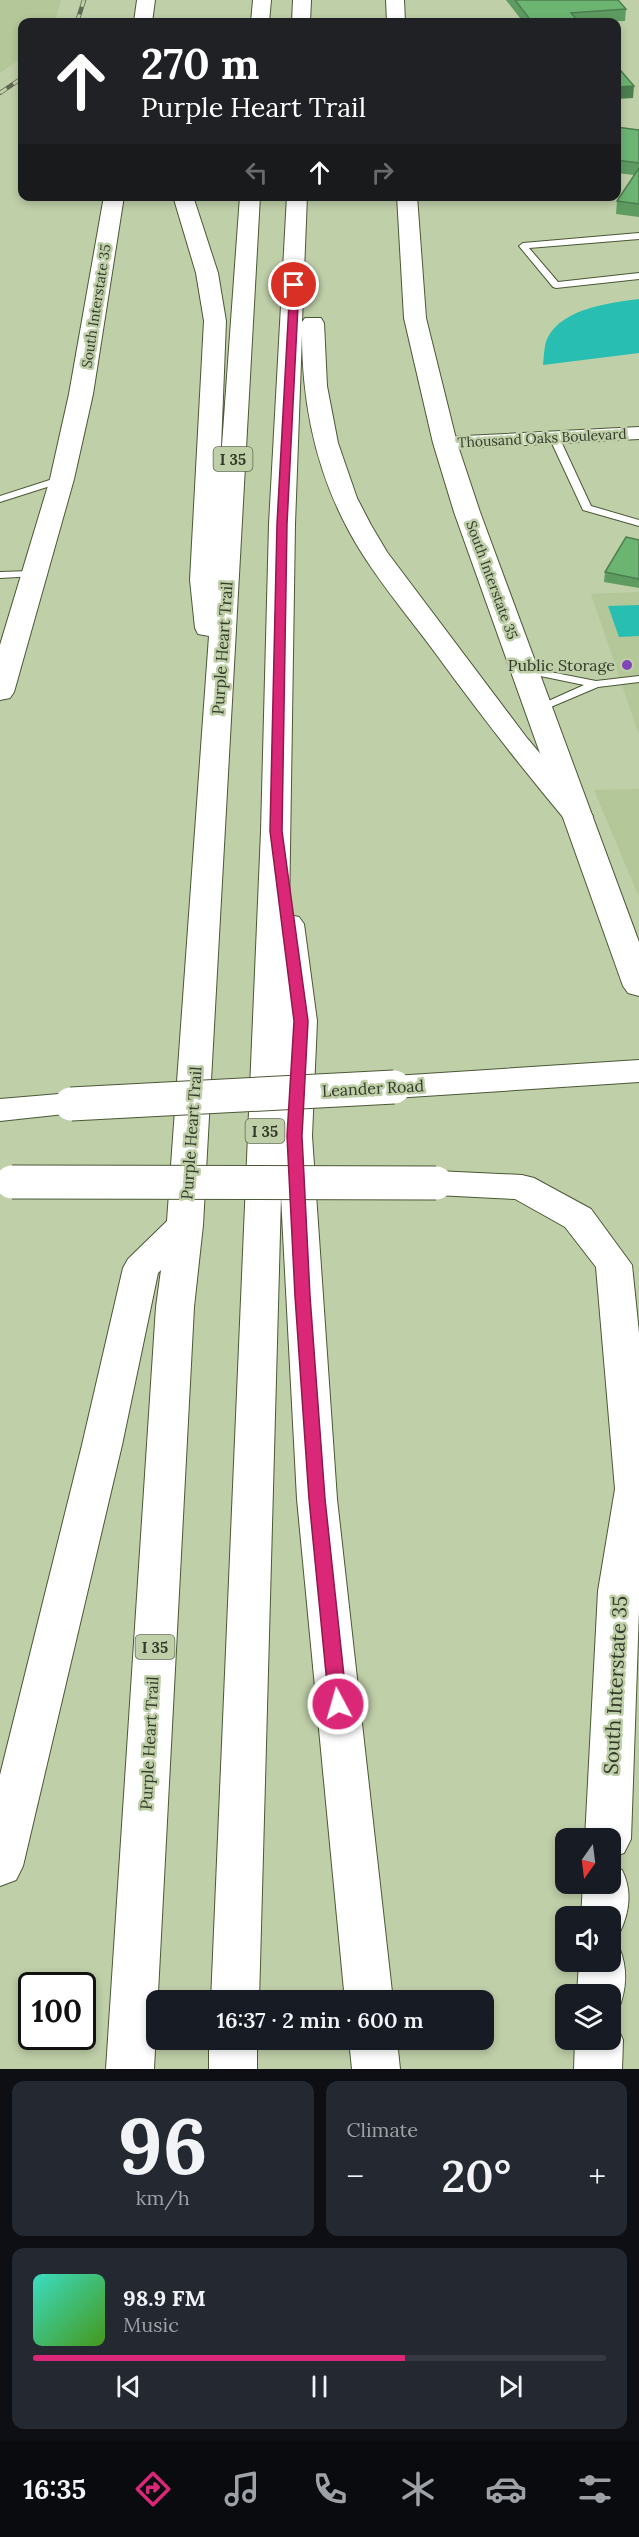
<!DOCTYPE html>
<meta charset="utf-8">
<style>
:root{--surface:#171b24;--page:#242831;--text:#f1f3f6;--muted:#9ea1a6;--line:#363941;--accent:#db2777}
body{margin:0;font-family:Lora,serif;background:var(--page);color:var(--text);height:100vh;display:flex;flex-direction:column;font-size:22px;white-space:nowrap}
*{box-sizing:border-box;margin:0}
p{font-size:20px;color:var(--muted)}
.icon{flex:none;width:33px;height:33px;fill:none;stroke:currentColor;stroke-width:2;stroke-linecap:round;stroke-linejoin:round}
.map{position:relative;height:2069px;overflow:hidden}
.details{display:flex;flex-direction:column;gap:12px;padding:12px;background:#0d0f14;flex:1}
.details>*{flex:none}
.banner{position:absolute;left:18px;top:18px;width:603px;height:183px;border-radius:12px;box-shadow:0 3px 9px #0003;background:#202124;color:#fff;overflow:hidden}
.needle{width:39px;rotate:194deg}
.fabs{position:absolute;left:555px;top:1828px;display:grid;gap:12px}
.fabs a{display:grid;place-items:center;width:66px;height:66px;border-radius:12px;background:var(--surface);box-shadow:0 3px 9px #0003;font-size:30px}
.speed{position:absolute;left:18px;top:1972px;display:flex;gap:12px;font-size:30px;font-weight:700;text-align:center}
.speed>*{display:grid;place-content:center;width:78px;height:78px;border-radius:50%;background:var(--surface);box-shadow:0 3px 9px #0003;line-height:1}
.speed .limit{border:3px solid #111;border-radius:9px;background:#fff;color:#111}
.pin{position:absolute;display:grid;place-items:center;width:51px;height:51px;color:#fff;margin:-26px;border:3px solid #fff;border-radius:50%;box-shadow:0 2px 6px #0007}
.me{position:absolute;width:66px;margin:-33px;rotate:354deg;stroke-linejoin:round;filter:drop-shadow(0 0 4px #0008)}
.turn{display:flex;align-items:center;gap:21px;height:126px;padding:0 24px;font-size:27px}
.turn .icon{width:78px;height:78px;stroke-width:2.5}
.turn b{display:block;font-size:42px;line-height:51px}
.lanes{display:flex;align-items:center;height:57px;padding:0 24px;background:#0003;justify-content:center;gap:30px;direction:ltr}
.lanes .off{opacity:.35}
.big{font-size:45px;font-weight:600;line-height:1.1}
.details .widget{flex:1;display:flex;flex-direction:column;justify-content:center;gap:9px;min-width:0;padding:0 21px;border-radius:12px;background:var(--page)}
.details .dial{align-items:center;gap:0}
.dial b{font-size:78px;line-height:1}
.song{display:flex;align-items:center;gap:18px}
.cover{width:72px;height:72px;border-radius:9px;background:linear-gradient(135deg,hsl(170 70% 55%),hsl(100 70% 35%))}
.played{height:6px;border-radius:3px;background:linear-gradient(90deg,var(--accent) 65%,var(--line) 65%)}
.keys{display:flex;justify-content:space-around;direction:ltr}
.heat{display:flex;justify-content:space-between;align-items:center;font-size:33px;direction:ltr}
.details .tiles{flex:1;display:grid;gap:12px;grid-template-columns:1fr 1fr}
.widget:last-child{grid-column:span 2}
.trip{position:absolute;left:146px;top:1990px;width:348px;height:60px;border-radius:12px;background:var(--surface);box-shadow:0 3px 9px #0003;font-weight:600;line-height:60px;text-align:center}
.tabs{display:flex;height:96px;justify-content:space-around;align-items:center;background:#090b0e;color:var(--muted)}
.tabs .icon{width:42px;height:42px}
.tabs .active{color:var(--accent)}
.tabs b{font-size:27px;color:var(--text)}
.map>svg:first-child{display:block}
.built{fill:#b4c799}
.water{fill:#28beb1}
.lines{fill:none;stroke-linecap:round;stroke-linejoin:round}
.lane-casing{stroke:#4b5836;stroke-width:2}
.street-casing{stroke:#4b5836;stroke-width:2}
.secondary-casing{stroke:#4b5836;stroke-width:2}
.highway-casing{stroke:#4b5836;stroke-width:2}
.lane{fill:#fff;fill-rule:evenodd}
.street{fill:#fff;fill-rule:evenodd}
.secondary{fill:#fff;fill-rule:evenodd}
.highway{fill:#fff;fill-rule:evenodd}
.rail-casing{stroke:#5f6852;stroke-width:4.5}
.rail{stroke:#bfcfa8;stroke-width:3;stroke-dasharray:8;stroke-linecap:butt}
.secondary-bridge-casing{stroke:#4b5836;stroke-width:35;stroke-linecap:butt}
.secondary-bridge{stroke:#fff;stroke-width:33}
.wall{fill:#5d9b61}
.shaded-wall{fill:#4c7e4f}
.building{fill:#6cb471;stroke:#4c7e4f;stroke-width:1.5}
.route{fill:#db2777;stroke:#8e194d;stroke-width:1.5}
.poi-dot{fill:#8344b9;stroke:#bfcfa8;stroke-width:2}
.labels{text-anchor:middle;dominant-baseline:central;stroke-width:5;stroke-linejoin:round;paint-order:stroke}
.far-street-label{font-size:14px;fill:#343a2b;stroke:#bfcfa8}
.shield{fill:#bfcfa8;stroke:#5e6750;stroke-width:1.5}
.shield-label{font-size:15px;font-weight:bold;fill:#343a2b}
.street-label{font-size:16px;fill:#343a2b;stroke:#bfcfa8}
.poi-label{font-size:16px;fill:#343a2b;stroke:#bfcfa8;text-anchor:end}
.near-street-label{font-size:20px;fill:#343a2b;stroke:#bfcfa8}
</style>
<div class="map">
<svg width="639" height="2069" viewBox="0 0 639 2069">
<rect width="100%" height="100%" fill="#bfcfa8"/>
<g class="built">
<path d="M0,0H61L55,22H22V58L0,73Z"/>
<path d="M639,592V735L591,594Z"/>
<path d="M639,789V897L594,790Z"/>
</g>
<g class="water">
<path d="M639,299V353L543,365C544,357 544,344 548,337C564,308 609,303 639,299Z"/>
<path d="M639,605V636L619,637L608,606Z"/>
</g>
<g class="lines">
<defs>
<g id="lane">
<path d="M639,233V239L529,248L558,282L639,273V279L556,288L553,287L519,246L523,243Z"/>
<path d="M554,434L559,437L591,506L639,520V526L583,510L549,437Z"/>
<path d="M62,476L67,479L66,481L0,502V496Z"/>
<path d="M32,571L37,574L36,576L0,578V572Z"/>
<path d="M525,667L596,681L639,676V682L598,687L539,712L533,709L535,707L584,685L521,672V668Z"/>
</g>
<path id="street" d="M639,427V439L445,449L436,443L445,437Z"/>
<g id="secondary">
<path d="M137,0H155L152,22H134Z"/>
<path d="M386,0H404L405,22H387Z"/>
<path d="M104,196H124L93,394L74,479L14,692L10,698L0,700V645L50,479L69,394Z"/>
<path d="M397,196H417L426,318L457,443L480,512L639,942V996L628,993L623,986L454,512L433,443L404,318Z"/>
<path d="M639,1060V1082L394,1098L382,1095L377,1087L382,1079L394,1076Z"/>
<path d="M71,1093L83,1096L88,1104L83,1112L0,1121V1099Z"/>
<path d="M436,1171L522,1175L534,1178L591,1209L632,1265L639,1333V1610L631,1839L624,1853L610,1858V1839H585L598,1591L615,1489L596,1267L565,1227L515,1199L436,1195L424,1192L418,1183L424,1174Z"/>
<path d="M610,1865L622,1870C632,1890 630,1911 620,1932L610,1935V1917H581L583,1884H610Z"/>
<path d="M610,1944L619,1947C628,1968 627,1989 618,2011L610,2013V1995H577L579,1962H610Z"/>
<path d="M610,2022L616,2024L623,2040L622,2069H574L575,2040H610Z"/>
</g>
<g id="highway">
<path d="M253,0H271L269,22H251Z"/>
<path d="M293,0H311L310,22H292Z"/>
<path d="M173,196H193L218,273L226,321L220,473L240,196H260L203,1225L194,1307L154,2069H106L156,1307L161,1270L158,1273L122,1445L23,1866L16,1880L0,1886V1775L82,1445L123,1268L128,1259L167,1221L209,636L198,634L195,628L190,580L204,321L196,273Z"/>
<path d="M287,196H307L302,322L305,318H321L324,323L327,386L338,443L357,498L371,525L387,552L527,738L593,816L589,822L578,825L567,822C520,766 476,709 433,650C410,619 384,588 363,555C320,488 302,413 302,334L295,524L289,915L299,917L304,924L317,1021L312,1136L337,1499L393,2001H345L297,1499L281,1196L259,2001H211L261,831L269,524Z"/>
<rect x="209" y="2040" width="48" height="29"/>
<path d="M349,2040H397L400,2069H352Z"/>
</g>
</defs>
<use href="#lane" class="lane-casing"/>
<use href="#street" class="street-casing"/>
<use href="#secondary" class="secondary-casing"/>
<use href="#highway" class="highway-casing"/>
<use href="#lane" class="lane"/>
<use href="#street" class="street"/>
<use href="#secondary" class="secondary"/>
<use href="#highway" class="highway"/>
<defs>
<g id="rail">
<path d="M77,22L84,0"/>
<path d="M0,93L22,78"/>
</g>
</defs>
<use href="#rail" class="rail-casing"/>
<use href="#rail" class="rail"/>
<defs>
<g id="secondary-bridge">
<path d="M71,1104L394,1087"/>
<path d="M12,1182L436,1183"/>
</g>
</defs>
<use href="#secondary-bridge" class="secondary-bridge-casing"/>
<use href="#secondary-bridge" class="secondary-bridge"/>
</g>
<g class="wall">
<path d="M506,0H618L626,9L625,21L598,22H523Z"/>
<path d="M616,127L639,130V217L616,214L617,201L634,175L616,173Z"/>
<path d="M639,540V588L604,582L605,572Z"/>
</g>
<path class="shaded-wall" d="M634,86L633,98L616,99V87Z"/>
<g class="building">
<path d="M515,0H618L626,9L571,13L579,22H532Z"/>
<path d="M616,65L634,86L616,87Z"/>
<path d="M616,127L639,130V163L616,160Z"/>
<path d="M639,168V204L617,201Z"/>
<path d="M626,537L639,540V579L605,572Z"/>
</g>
<path class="route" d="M294,283L299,285L287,524L282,831L308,1021L302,1136L310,1296L325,1499L347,1704L344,1710L338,1712L332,1710L329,1704L309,1499L295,1296L287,1136L294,1021L270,831L277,524L290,285Z"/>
<circle class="poi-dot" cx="627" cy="665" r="6"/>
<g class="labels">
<g class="far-street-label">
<text transform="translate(96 306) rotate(-81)">South Interstate 35</text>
<text transform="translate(542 438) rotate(-3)">Thousand Oaks Boulevard</text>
<text transform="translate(492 580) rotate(70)">South Interstate 35</text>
</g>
<g class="shield">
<rect x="213.5" y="447" width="39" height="24" rx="4.5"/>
<rect x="245.5" y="1119" width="39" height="24" rx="4.5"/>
<rect x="135.5" y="1635" width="39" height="24" rx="4.5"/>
</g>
<g class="shield-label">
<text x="233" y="459">I 35</text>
<text x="265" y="1131">I 35</text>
<text x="155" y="1647">I 35</text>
</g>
<g class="street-label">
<text transform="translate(222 648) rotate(-86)">Purple Heart Trail</text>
<text transform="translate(373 1088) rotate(-3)">Leander Road</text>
<text transform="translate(191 1133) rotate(-86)">Purple Heart Trail</text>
<text transform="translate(149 1743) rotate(-87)">Purple Heart Trail</text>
</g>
<g class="poi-label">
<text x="615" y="665">Public Storage</text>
</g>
<g class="near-street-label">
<text transform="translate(615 1685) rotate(-87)">South Interstate 35</text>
</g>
</g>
</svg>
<div class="fabs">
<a><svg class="needle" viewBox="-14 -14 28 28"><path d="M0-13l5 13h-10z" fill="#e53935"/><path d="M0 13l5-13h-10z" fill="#9ea1a6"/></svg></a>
<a><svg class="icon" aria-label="sound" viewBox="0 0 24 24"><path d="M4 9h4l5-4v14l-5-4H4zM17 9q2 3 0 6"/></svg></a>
<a><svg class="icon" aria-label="layers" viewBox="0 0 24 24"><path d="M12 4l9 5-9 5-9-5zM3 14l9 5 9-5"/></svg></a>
</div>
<div class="speed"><div class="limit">100</div></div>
<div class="pin" style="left:294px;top:285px;background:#d93025"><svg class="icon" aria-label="arrive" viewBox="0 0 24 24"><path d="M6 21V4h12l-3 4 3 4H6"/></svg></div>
<svg class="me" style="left:338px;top:1704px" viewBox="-20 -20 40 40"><circle r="17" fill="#db2777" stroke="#fff" stroke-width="3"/><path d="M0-11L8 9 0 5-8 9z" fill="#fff"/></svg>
<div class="trip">16:37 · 2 min · 600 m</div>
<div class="banner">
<div class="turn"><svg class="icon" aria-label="ahead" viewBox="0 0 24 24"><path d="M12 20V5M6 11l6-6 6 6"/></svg><div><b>270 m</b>Purple Heart Trail</div></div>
<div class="lanes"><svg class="icon off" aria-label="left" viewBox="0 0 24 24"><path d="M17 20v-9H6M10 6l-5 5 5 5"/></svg><svg class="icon" aria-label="ahead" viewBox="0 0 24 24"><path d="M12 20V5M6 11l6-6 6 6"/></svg><svg class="icon off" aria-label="right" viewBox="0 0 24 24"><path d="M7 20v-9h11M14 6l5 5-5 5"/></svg></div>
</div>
</div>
<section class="details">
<div class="tiles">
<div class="widget dial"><b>96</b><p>km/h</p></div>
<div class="widget"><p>Climate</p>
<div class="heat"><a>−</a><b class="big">20°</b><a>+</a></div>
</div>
<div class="widget">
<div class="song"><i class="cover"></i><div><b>98.9 FM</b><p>Music</p></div></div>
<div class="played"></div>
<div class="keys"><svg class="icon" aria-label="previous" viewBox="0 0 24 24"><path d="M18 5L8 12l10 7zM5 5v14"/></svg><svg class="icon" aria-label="pause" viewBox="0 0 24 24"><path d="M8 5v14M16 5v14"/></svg><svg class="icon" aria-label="next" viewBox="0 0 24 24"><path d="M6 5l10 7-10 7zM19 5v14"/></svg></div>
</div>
</div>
</section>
<nav class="tabs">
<b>16:35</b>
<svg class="icon active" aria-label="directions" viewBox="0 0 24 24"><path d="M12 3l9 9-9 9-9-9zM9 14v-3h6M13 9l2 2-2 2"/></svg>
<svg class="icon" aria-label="music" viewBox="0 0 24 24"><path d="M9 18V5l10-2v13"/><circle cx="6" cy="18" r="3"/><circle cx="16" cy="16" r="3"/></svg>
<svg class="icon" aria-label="phone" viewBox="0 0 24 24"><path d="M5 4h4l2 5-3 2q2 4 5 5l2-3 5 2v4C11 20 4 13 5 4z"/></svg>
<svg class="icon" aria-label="climate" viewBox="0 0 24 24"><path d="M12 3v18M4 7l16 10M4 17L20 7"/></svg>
<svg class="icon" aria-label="car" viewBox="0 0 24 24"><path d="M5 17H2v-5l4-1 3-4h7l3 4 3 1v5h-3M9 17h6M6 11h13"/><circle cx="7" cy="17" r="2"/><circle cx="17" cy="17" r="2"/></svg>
<svg class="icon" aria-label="filters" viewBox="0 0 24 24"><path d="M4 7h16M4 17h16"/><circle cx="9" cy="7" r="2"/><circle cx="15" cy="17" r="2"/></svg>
</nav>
